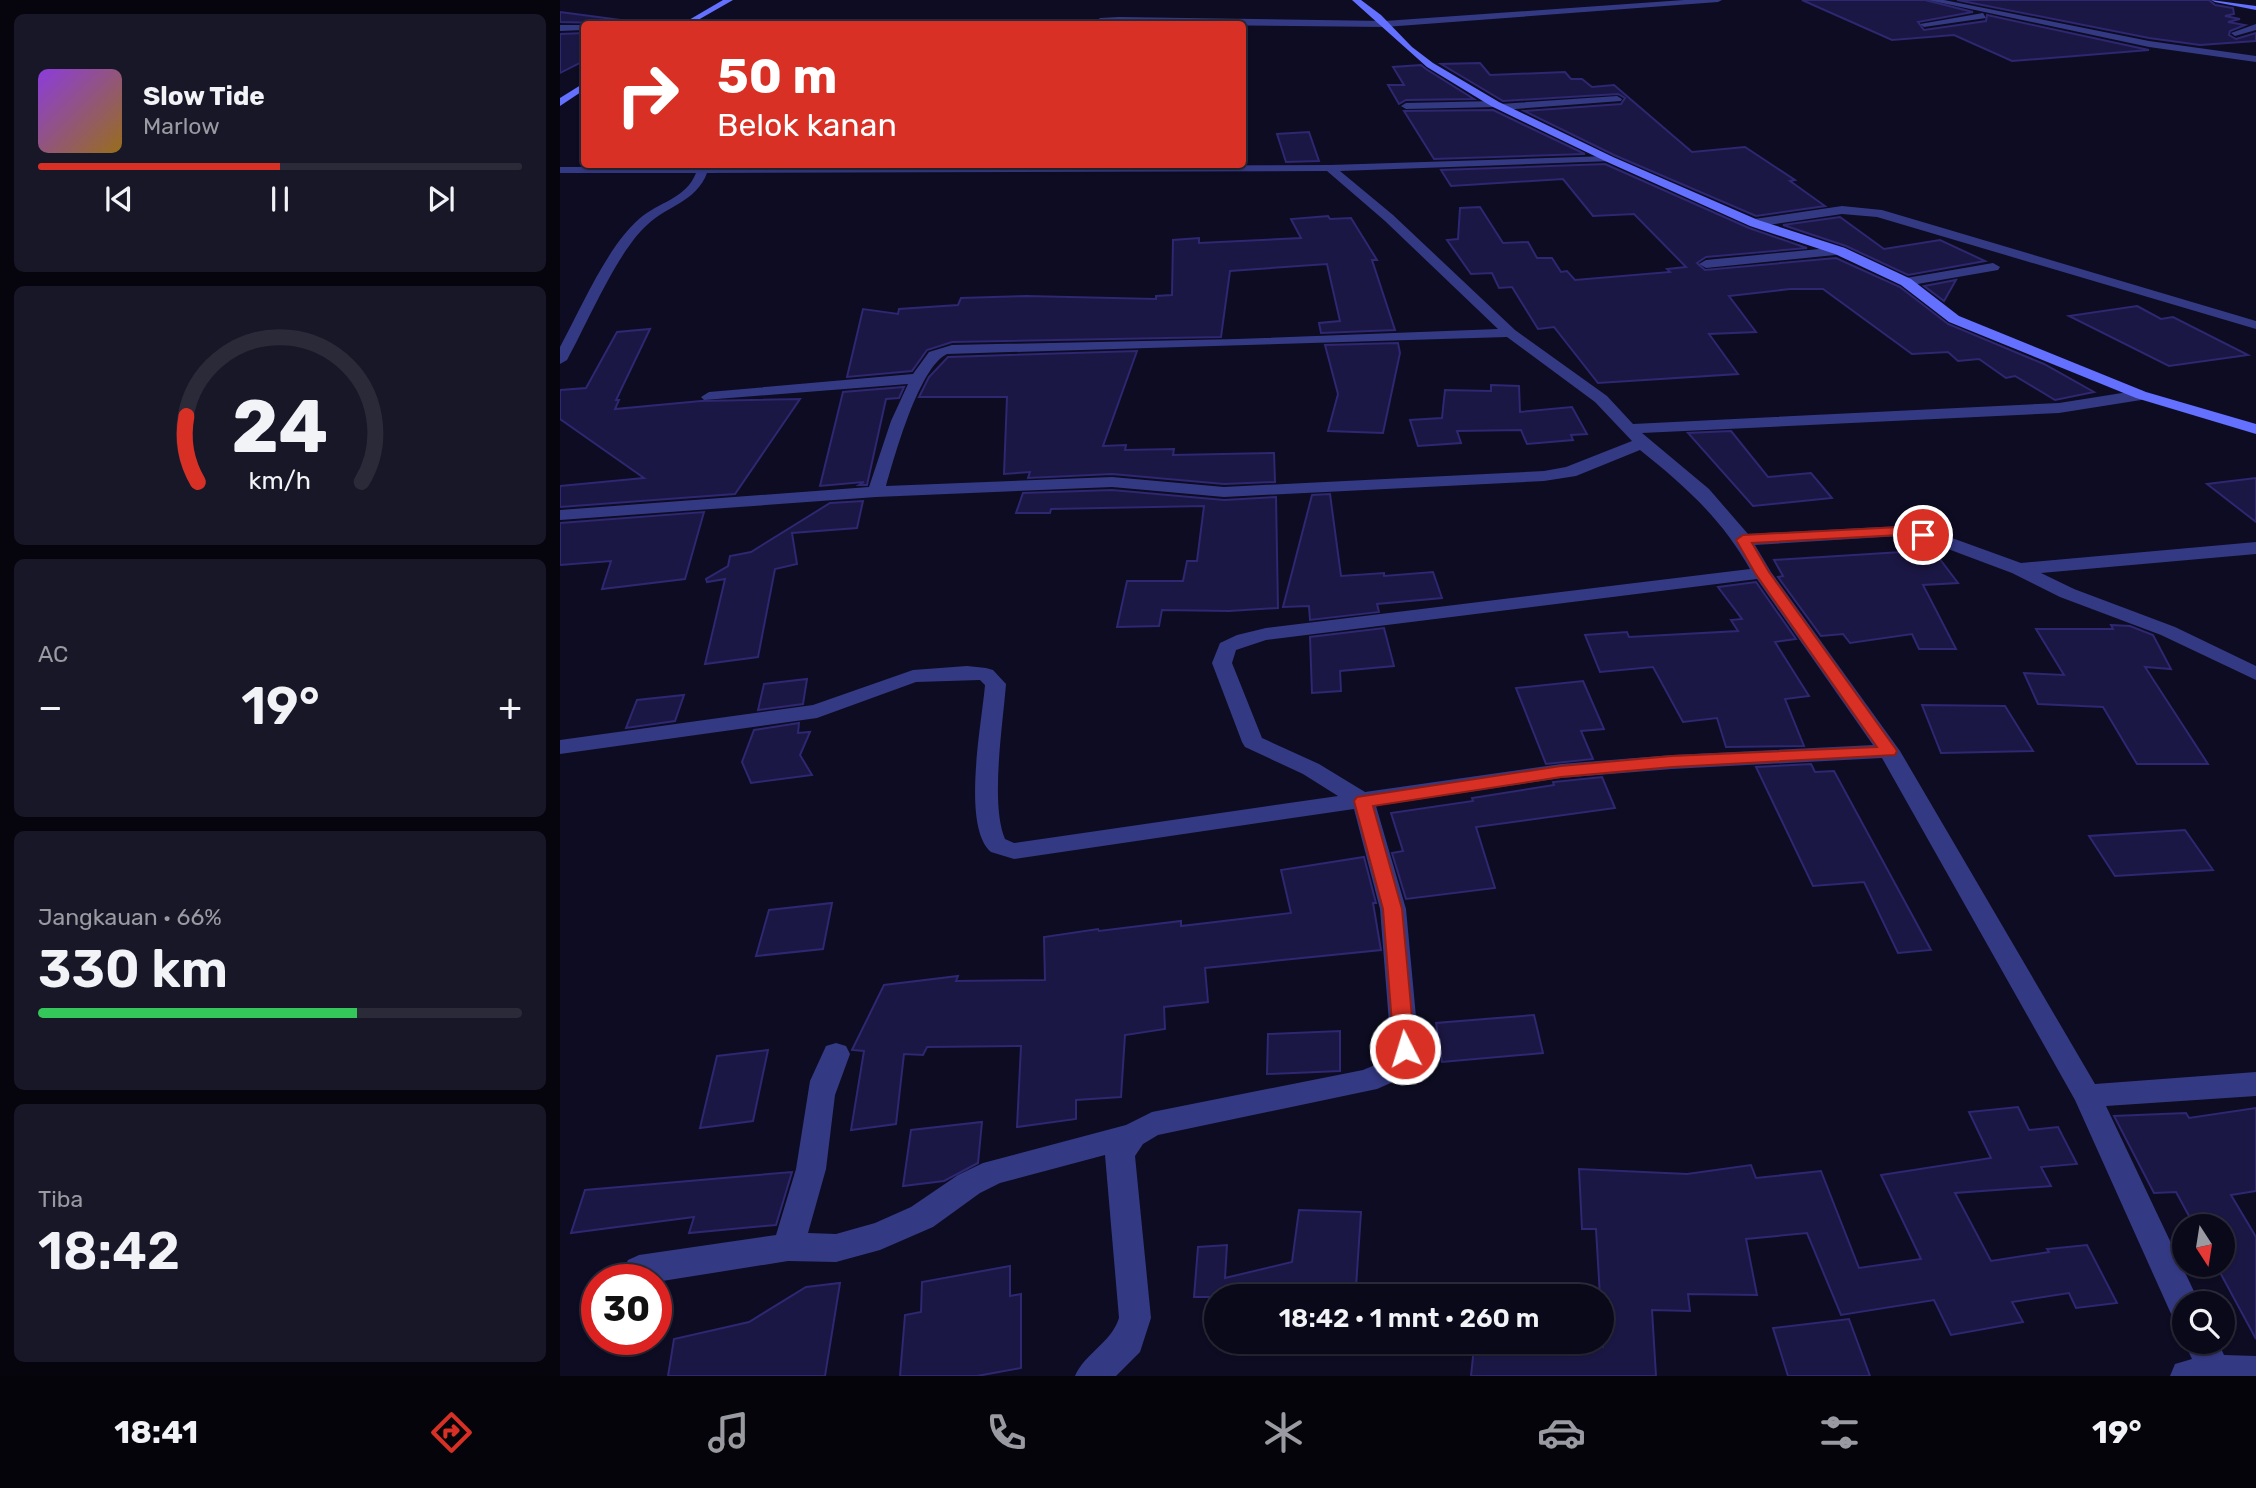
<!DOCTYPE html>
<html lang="id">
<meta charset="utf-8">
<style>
:root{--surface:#0a091a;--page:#181727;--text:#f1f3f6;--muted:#999aa2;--line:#2a2a39;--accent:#d93025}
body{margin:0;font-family:Rubik,sans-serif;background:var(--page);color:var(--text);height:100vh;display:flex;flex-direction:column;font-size:26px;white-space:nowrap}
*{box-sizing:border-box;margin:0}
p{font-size:23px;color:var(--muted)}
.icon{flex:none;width:38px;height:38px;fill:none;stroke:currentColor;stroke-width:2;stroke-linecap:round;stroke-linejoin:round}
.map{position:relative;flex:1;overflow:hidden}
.panel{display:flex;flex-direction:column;gap:14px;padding:14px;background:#06050e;width:560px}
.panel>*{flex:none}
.top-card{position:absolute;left:21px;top:21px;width:665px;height:147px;border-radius:7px;box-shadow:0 2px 5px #0004,0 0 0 2px var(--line);background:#d93025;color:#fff;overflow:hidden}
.needle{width:46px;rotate:168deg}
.fabs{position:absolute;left:1612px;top:1214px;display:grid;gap:14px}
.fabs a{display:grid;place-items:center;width:63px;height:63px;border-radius:50%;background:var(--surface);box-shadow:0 2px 5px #0004,0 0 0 2px var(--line);font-size:35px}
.speed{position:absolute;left:21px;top:1264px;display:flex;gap:14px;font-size:35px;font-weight:700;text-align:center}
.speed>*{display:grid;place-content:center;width:91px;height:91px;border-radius:50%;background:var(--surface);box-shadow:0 2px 5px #0004,0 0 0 2px var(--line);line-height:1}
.speed .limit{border:10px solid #d22;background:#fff;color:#111}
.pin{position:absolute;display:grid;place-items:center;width:60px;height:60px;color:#fff;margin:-30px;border:4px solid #fff;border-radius:50%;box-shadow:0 2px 7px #0007}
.me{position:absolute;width:77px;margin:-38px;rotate:355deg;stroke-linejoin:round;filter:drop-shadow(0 0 5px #0008)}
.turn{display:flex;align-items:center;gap:24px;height:147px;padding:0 21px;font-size:32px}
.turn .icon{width:91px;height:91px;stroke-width:2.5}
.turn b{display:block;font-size:49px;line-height:60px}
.big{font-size:52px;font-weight:600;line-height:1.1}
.panel .widget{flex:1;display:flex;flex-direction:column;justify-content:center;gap:10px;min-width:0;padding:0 24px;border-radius:10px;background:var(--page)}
.panel .dial{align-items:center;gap:0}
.dial svg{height:182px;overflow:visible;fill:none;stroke:var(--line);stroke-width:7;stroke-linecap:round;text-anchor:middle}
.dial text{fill:var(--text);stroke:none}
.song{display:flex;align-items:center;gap:21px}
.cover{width:84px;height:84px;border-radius:10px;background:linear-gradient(135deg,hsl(270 70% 55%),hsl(40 70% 35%))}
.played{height:7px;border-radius:4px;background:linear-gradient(90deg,var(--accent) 50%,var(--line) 50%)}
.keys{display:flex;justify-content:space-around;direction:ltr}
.heat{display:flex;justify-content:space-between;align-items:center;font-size:38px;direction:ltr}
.charge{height:10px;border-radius:5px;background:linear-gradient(90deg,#34c759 66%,var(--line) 0)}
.trip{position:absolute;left:644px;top:1284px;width:410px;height:70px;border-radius:35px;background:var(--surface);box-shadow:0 2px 5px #0004,0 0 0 2px var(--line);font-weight:600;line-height:70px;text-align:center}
.menu{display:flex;height:112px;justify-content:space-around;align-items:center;background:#04040a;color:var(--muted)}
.menu .icon{width:49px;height:49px}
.menu .selected{color:var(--accent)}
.menu b{font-size:32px;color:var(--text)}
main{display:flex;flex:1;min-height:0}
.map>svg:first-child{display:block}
.building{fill:#1b1744;stroke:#2e2771;stroke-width:2}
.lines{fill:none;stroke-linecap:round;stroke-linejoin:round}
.street{fill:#343984;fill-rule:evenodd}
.secondary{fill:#6470ff;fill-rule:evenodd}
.route{fill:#d93025;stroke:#8d1f18;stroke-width:2}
</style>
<main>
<section class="panel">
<div class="widget">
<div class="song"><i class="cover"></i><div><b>Slow Tide</b><p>Marlow</p></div></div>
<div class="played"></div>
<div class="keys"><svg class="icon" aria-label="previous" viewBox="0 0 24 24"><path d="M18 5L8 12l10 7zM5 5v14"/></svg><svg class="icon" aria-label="pause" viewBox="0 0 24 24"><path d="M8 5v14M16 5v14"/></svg><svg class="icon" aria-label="next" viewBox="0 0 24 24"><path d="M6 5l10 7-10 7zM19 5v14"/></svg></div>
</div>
<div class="widget dial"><svg viewBox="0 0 100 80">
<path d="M14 69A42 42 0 1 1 86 69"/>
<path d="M14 69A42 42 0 0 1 9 40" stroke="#d93025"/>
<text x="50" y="56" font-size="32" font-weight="700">24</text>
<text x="50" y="72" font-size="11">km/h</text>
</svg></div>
<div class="widget"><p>AC</p>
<div class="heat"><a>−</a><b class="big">19°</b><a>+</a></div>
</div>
<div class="widget"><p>Jangkauan · 66%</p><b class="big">330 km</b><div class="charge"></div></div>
<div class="widget"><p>Tiba</p><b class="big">18:42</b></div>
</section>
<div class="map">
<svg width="1696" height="1376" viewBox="0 0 1696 1376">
<rect width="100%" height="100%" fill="#0d0c22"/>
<g class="building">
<path d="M1242,0H1365L1413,12L1358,22L1364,30L1426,21L1427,15L1589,50L1452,61L1394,35L1332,40Z"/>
<path d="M1397,0H1649L1655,5L1673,8L1674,14L1665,16L1680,19L1668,22L1685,25L1670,31L1669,35L1676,39L1696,33V41L1640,45L1589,38Z"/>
<path d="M0,12L91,24L0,22Z"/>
<path d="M24,33V61L0,73V34Z"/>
<path d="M920,63L930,75L1005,72L1011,79H1022L1032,87L1054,85L1132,152L1185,147L1235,180L1230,181L1265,206L1196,216L1054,155L964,111L1061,104L1065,98L1058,94L943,101L881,64Z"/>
<path d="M861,65L866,69L914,99L846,100L839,104L828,85H844L833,67Z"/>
<path d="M933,110L1025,154L874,159L844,111Z"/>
<path d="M749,132L759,161L726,162L717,134Z"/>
<path d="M1045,164L1189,228L1247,248L1146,257L1137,263L1145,270L1276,258L1340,287L1388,324L1484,364L1534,392L1495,400L1455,376L1446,378L1419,359L1398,361L1388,352L1352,354L1263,289H1230L1169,296L1196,332L1149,334L1178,374L1038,383L994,327L978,329L952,287L939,288L932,273L911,274L887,240L898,239L900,208L920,207L943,243L968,242L977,258H992L1001,272L1007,271L1015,280L1110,272L1107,269L1126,267L1074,214L1033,216L1003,179L891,186L881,170Z"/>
<path d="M768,216L770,219L791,218L817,260H812L835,330L761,333L759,323L780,321L767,264L670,271L661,337L392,342L367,350L352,371L287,377L303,309L338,314L339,309L398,305L401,298L466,296L596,299V296L612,295L613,240L639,238V243L741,238L731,219Z"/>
<path d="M1280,217L1324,249L1380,240L1425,261L1348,275L1286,246L1223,225Z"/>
<path d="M1396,280L1384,301L1364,286Z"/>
<path d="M1577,306L1601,319L1613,317L1688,355L1609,366L1509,316Z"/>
<path d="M90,329L56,400H59L55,409L141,401L240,399L175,494L0,507V486L84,478L0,419V390L26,388L57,332Z"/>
<path d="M838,343L840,353L823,433L768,431L778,394L765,345Z"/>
<path d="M577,351L543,446L566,445L565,450L614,449L613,455L714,453L715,482L664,484L552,474L468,478L470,472L444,474L447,397H359L369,377L388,357Z"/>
<path d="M931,385L959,386L960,412L1012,407L1027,434L1011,435L1013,440L967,444L961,430L897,431L901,443L858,446L850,420L882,418L885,390L931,391Z"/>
<path d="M344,387L339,398L326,399L307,485H299L304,482L260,486L283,392Z"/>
<path d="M1171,431L1208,477L1251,473L1272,498L1193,506L1128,433Z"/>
<path d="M1696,478V522L1647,484Z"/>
<path d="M552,490L664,500L716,497L718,608L669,611L602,610L599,626L557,627L567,581H623L627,561H637L644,506L491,509L490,513H456L463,493Z"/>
<path d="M770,494L781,576L824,573V576L873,572L882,598L817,604L819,612L750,620L749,606L723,607L752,495Z"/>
<path d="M303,501L297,528L232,533L237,564L215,569L198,657L145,664L165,579L147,582L146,579L168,566L170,556L191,552L270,503Z"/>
<path d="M144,512L125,579L42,589L51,561L0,565V523Z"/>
<path d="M1373,550L1398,583L1363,585L1396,649H1359L1352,634L1290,643L1283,634L1261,636L1218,577L1223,576L1214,560Z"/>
<path d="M1196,582L1236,639L1215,642L1249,696L1225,699L1244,746L1166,747L1157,718L1123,722L1093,667L1040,672L1025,635L1067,632L1069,637L1178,631L1171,620L1182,619L1158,587Z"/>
<path d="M1551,625L1570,626L1593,635L1611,669L1585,667L1648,764H1577L1543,707L1478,704L1464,673L1504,675L1476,629H1553Z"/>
<path d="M824,628L834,666L780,671L781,691L752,693L750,637Z"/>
<path d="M247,679L243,704L198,710L204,684Z"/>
<path d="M1023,681L1044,729L1021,731L1033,759L986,764L956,688Z"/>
<path d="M124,695L115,721L66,728L77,700Z"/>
<path d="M1362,705L1445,706L1473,751L1381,753Z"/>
<path d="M239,723L238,733L250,732L240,755L252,775L191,783L182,762L194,730Z"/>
<path d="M1251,764L1255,772L1274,771L1371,950L1338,953L1304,882L1253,886L1196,767Z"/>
<path d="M1042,777L1055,808L916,827L935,888L846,899L832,853L843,851L831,813L913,801L912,798L994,785L993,782Z"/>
<path d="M1625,830L1653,870L1555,876L1529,836Z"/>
<path d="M804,857L816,903H813L821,950L645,968L648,1002L604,1007L605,1029L565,1035L561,1097L516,1100V1119L457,1127L461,1046L367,1047L363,1055L344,1054L336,1124L291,1130L304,1051L292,1050L324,985L398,976L396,981L485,980L484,937L538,929L539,931L621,921V926L731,913L721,870Z"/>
<path d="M272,903L263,949L196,956L209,910Z"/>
<path d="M974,1015L983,1053L882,1062L876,1023Z"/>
<path d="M780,1031V1071L707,1074L708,1034Z"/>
<path d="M208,1050L193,1121L140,1128L157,1056Z"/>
<path d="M1458,1107L1469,1130L1498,1127L1517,1164L1481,1167L1491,1186L1395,1193L1431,1261L1489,1252L1487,1249L1527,1245L1557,1303L1516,1308L1509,1293L1452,1302L1463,1322L1391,1335L1374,1300L1281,1315L1247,1233L1186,1239L1197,1295L1128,1294L1130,1311L1092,1310L1096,1376H911L914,1347L971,1354V1342L1043,1347L1036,1229H1022L1019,1169L1127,1174L1191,1165L1196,1178L1261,1171L1299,1268L1361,1259L1321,1175L1431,1158L1409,1112Z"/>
<path d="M1696,1108V1191L1671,1195L1696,1237V1339L1656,1265H1662V1227H1635L1616,1192L1594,1193L1554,1116L1626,1113L1629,1118Z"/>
<path d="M422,1122L418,1163L384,1181L343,1186L351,1130Z"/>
<path d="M232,1172L216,1225L129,1233L134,1217L11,1233L25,1190Z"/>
<path d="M739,1210L801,1212L796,1287L714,1284L717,1297H634L638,1247L667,1245L665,1278L732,1262Z"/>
<path d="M450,1266V1296L461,1294V1368L417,1376H340L345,1315L361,1312L362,1282Z"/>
<path d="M280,1283L265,1376H108L114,1339L189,1322L246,1287Z"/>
<path d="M1289,1319L1310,1376H1228L1213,1328Z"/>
</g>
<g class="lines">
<g class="street">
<path d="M1124,0H1162L1158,2L825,27L532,24L540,18L559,17L825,21Z"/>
<path d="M1368,0H1384L1589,41L1696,56V62L1589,47Z"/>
<path d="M1423,13L1426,18L1364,27L1360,24Z"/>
<path d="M1696,24V30L1675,36L1671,33Z"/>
<path d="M0,25H24V30L0,31Z"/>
<path d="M1057,96L1062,99L1061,101L941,110L936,107L846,109L841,106L846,103L935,101L940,104Z"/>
<path d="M1049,156L1053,157V161L780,171L833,215L955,330L1047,396L1073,424L1499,403L1581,390L1589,395L1581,400L1499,413L1082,433L1149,489L1188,534L1340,526L1392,538L1461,563L1696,542V554L1481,573L1514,589L1615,627L1696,666V680L1601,635L1500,597L1452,573L1380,546L1340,536L1195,545L1211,572L1340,751L1535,1084L1696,1072V1096L1546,1106L1640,1304H1624V1320L1612,1316L1515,1100L1322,758L1112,769L1001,778L816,806L846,909L859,1049L842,1078L817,1089L598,1135L583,1144L575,1156L591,1318L580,1352L556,1376H515C525,1353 551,1343 559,1318L545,1155L440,1183L420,1193L373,1227L320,1250L276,1262L228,1261L96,1282V1279H67L63,1270L68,1260L79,1255L216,1235L236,1169L250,1081L266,1046L276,1043L286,1046L290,1054L275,1095L266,1169L248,1233L276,1234L315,1223L351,1207L398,1175L423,1163L566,1125L592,1112L803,1070L822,1062L831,1048L820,909L794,809L454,859L431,852C401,826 422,723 425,685L420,680L356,682L257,718L0,754V740L253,705L353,670L407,666L426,668L433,670L446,684C443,724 430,804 445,839L454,843L778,796L743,774L685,747L682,742L652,663L660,643L677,635L706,628L1190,569C1161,518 1125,486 1080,450L1016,476L984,481L664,497L552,487L316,497L0,520V510L309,487L331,421L348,384L144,400L141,397L149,392L353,374L369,352L392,345L677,339L938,329L825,221L767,171L147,173C136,202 108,205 87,225C57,252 28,322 7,360L0,364V347C21,308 47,247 79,219C98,202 126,199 136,173H0V167L770,165ZM947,337L1035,402L1072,441L1006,467L984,471L664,487L552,477L326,486C335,455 359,367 387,354ZM1197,579L1313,745L1112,755L1001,764L805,792L759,764L702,738L672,663L676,650L706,640Z"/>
<path d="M1282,206L1322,210L1696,321V329L1317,217L1282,214L1194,227L1188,223L1194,219Z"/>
<path d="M1280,247L1285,248V254L1146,268L1139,264L1146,260Z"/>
<path d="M1433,263L1440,267L1438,270L1346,286L1339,282L1346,278Z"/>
<path d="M1624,1342H1658L1664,1355L1696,1356V1376H1610L1615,1364L1632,1359Z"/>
</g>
<g class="secondary">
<path d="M163,0H173L131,24H122Z"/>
<path d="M792,0H801L821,15L852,47L873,63L939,102L1053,157L1198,220L1285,248L1351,279L1399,316L1586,392L1696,424V434L1576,398L1389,322L1341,285L1275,254L1190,226L1045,161L931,106L867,67Z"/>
<path d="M1651,0L1696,6V10L1655,2Z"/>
<path d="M24,83V90L0,106V98Z"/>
</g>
</g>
<path class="route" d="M1340,527L1367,532L1369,535L1363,539L1340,535L1192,543L1209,572L1335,748L1337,751L1335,755L1112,767L1001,777L813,806L842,909L855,1049L852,1055L845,1057L837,1055L834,1049L823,909L794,801L797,797L1001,766L1112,756L1317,747L1195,573L1176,540L1183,535Z"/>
</svg>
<div class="fabs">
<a><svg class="needle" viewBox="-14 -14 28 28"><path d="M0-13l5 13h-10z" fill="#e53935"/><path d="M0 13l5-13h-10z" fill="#999aa2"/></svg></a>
<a><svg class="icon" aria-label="search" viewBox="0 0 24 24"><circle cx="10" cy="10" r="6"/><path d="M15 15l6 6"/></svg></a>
</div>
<div class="speed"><div class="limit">30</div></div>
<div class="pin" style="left:1363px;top:535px;background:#d93025"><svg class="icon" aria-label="arrive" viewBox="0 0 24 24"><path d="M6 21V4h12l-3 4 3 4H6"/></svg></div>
<svg class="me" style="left:845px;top:1049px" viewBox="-20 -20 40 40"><circle r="17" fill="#d93025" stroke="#fff" stroke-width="3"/><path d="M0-11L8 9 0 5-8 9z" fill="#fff"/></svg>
<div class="trip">18:42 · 1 mnt · 260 m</div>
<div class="top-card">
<div class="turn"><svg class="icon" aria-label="right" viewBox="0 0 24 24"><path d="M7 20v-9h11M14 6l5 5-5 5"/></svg><div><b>50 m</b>Belok kanan</div></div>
</div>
</div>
</main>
<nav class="menu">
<b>18:41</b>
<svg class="icon selected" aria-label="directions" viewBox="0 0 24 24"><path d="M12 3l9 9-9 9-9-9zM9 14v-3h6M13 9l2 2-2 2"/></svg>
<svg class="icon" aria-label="music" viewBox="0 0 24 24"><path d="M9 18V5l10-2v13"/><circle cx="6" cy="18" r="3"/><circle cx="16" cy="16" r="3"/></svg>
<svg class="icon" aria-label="phone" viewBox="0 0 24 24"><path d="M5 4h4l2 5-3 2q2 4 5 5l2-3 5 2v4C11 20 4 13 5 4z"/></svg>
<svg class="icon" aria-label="climate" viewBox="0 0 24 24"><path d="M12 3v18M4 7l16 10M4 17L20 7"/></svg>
<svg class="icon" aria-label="car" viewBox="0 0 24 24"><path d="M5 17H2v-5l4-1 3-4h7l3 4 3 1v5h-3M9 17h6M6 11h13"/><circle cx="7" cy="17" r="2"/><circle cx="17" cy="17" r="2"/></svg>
<svg class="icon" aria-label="filters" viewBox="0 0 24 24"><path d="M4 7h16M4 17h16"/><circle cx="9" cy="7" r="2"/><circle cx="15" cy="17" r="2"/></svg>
<b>19°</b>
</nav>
